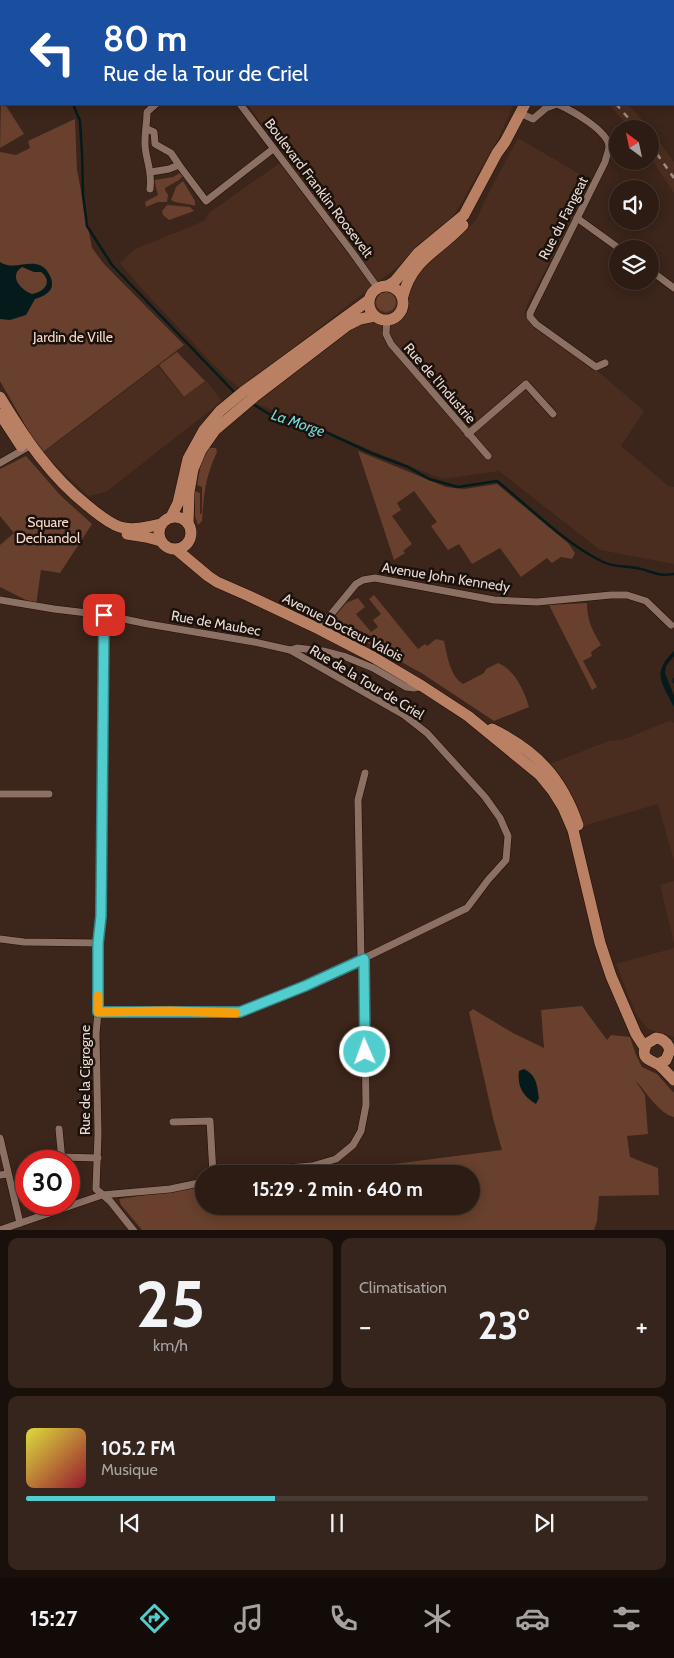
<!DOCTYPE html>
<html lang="fr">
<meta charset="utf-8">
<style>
:root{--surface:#2d1c14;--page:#35251d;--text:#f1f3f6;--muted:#a7a1a0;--line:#483a34;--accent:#52cdce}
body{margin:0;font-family:Cabin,sans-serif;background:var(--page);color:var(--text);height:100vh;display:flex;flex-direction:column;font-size:19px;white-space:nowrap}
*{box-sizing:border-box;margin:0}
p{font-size:16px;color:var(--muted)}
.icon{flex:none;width:28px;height:28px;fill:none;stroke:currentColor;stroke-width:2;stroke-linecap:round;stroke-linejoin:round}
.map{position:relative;height:1230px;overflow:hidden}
.details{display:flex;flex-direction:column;gap:8px;padding:8px;background:#190f0b;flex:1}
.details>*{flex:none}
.guide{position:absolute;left:0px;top:0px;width:675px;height:105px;box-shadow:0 2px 12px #0003,0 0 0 1px var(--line);background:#1a4fa0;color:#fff;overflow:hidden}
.needle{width:32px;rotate:327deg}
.buttons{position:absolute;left:609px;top:120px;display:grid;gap:10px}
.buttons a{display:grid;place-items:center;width:50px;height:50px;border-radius:50%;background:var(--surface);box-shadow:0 2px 12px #0003,0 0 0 1px var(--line);font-size:25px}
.speed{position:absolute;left:15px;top:1150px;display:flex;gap:10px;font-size:25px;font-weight:700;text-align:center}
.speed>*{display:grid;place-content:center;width:65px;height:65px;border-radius:50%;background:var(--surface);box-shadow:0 2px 12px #0003,0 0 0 1px var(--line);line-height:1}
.speed .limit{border:8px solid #d22;background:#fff;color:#111}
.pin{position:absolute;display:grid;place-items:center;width:42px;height:42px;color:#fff;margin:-21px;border-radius:10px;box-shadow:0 2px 8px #0006}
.me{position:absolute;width:55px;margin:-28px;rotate:358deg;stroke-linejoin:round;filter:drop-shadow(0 0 4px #0008)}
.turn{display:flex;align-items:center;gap:18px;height:105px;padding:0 20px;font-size:22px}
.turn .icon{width:65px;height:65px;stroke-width:2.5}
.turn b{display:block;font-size:35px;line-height:42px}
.big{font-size:38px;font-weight:700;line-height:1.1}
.details .tile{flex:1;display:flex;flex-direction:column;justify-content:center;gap:8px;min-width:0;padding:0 18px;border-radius:10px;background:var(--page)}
.details .dial{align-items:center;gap:0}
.dial b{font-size:65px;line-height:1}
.song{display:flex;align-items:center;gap:15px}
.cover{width:60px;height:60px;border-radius:8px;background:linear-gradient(135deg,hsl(60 70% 55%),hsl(350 70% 35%))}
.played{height:5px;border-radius:2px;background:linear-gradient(90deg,var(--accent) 40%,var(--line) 40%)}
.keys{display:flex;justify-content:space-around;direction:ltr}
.heat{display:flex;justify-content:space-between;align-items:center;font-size:28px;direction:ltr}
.details .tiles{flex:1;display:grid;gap:8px;grid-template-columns:1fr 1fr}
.tile:last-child{grid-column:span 2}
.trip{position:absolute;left:195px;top:1165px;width:285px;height:50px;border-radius:25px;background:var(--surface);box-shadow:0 2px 12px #0003,0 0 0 1px var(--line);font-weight:700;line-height:50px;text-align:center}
.tab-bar{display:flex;height:80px;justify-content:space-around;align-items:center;background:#120b08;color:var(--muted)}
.tab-bar .icon{width:35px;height:35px}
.tab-bar .active{color:var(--accent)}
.tab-bar b{font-size:22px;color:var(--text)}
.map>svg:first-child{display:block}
.built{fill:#4a2d1f}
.green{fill:#68402d}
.water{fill:#051a1a;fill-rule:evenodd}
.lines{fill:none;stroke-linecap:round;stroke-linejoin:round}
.stream{stroke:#051a1a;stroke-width:2.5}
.street-casing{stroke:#220e04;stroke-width:8}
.primary-casing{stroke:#220e04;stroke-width:12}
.street{stroke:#8b7063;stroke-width:7}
.primary{stroke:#ba8063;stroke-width:11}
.rail{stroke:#9f8c84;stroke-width:2.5;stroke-dasharray:6 6;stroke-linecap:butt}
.route-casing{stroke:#358586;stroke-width:12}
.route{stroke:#52cdce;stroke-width:9}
.slow{stroke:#f59e0b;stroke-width:9}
.labels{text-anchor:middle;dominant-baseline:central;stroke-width:5;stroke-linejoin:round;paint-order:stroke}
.street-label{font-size:14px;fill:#e8d8d1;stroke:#1b110c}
.park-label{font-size:14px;fill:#f7d8ca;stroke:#1b110c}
.water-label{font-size:15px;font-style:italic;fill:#6fd9da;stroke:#1b110c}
</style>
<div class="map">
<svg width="674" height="1231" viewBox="0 0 674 1231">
<rect width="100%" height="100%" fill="#3c251a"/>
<g class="built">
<path d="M168,0H564V1Z"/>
<path d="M247,104H514L498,139L452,219L396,268L241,389L229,380L209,360L142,289L120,263L135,249L204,221L209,213L287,158Z"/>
<path d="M609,104H628L650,129H630Z"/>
<path d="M650,129L674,162V193L650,157Z"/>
<path d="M518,138L592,181L527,305L524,316L545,334H548L601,374L644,411L621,446L670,487H674V564L600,550L499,471L442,479L255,403L363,310L461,236L476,220L487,196Z"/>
<path d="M158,366L184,398L206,380L222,401L106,492L88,496L43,453Z"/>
<path d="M671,720L674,723V861L658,804L583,826L550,764L608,741L625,739Z"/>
<path d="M674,881V943L660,885Z"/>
<path d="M674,948V1037L648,1029L636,1014L616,964Z"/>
</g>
<g class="green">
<path d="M1,99V104H5L24,134L0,148Z"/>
<path d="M75,119L77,170L92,248L104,264L184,345L43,452L32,437L0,381V152L16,155L30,148L28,141Z"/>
<path d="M182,172L184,175L179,180L165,188V190L168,195L167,202H158L146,207L145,202L158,195L154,180L173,177Z"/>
<path d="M183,181L195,201V206C188,203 177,204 171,200L176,187Z"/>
<path d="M167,205L190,207L194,211L169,220L163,215L162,211Z"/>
<circle cx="386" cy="302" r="10"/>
<path d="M177,352L205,381L184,397L159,365Z"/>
<path d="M209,448H216L217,452C205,478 204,493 202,521L198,525L195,516V491L200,493V514L202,513V487L197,485L201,463Z"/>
<path d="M358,451L446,487L464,489L497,484L568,543L575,553L572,559L561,557L552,563L547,558L521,577L500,548L472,564L459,544L448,550L431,526L437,522L414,491L397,503L401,510L392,516L412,544L403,551L405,553L394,560Z"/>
<path d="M26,456L61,496L92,524L60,573L41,570L36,605L0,587V545L14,533L0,516V469Z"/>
<path d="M374,595L418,649L425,644L427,646L436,639L444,641C447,655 450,676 463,684L484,673L486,669L498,663C515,670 524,690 529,707L494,721L423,674L330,622L346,603L358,598L365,607L356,614L371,632L378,627L373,620L381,614L369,599Z"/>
<path d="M587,603C587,620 592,630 601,645L591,652L592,656L583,661L597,687L592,690L549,605Z"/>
<path d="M582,1006L607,1040L611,1035L630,1037L636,1055L642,1067L657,1074L674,1093V1117C660,1115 644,1089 635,1080L645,1095L648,1134L627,1136L630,1157L658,1168L659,1195L599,1196L597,1221L594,1230H142L121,1205L119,1199L204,1186V1206H471V1174H304L371,1167L502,1150L494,1122L469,1012L473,1009L513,1033L544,1048L541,1010Z"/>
</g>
<g class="water">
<path d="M0,262C16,273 37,253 49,274C52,279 53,284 51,289C47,295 41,297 35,299L26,315L10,320L0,319ZM22,267L34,272H41C53,281 45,292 32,294C21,290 8,276 22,267Z"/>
<path d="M674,651V656L666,666L665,673L674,696V707C662,683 651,673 674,651Z"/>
<path d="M524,1069C537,1075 537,1086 539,1098L536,1104C523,1096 517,1087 519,1071Z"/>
</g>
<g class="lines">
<g class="stream">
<path d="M0,12L1,13"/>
<path d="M73,104L80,121L82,153L83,195L87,226L112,265L236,394"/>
<path d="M251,403L269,414L328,433L371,453L408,467L429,479L458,487L497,481C531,508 564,543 603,562C613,567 627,566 637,568C652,571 658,577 674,574"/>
<path d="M674,679V682"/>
</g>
<defs>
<g id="street">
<path d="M9,0L10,1"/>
<path d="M50,0L51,1"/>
<path d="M164,0L166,1"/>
<path d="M34,1L36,0"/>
<path d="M591,1V0"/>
<path d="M0,22L1,21"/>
<path d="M674,59V60"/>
<path d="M0,88H1"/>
<path d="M240,104L352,252L377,287"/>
<path d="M520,113L533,119L546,108L557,104C571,110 607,130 609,146C609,151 606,157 605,162L530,313V317L536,324L596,367L605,363"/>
<path d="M147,129L154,132L155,144L171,153L179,165L169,169L151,172"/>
<path d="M179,165L206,201L273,149"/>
<path d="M150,189C153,169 144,157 145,141C145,131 147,122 147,112L156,104"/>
<path d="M577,218L620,249"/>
<path d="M650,270L674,288"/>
<path d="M387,320L386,334L391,344L488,456"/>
<path d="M468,434L526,384L553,414"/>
<path d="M0,463L28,447"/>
<path d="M0,600L54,609L104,615L148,624L254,642L290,650L297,648L323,651L346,657L373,668L406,687L414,688L422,686"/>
<path d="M104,615L101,916L98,943V1012L96,1034L98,1134L96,1189L110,1201L134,1231"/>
<path d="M319,629L356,584L363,580L375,578L494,600L537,602L611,595H627L646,601L671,625"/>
<path d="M0,794H49"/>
<path d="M0,939L24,942L98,943"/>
<path d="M361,960L358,800L365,773"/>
<path d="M98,1012L166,1011L232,1013L252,1007L305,987L467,908L488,880L506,860L508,836L500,818L485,797L427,733L404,715L290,650"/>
<path d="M173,1122L210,1121L213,1174"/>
<path d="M59,1129L62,1161"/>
<path d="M0,1138L20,1223"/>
<path d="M61,1157L98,1158"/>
<path d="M247,1174L263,1170L312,1166L336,1159L353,1145L361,1131L366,1105L364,959"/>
<path d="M0,1175L8,1174"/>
<path d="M0,1230L102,1195L170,1189L204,1182"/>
</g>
<g id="primary">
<path d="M577,1L578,0"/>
<path d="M389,285L395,281L418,253L464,215L497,153L505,142L525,104"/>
<circle cx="386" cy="303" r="17"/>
<path d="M403,296C412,259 439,251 463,225"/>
<path d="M0,397C25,438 50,476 88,506C98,514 108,523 120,527C133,531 148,527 161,524"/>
<path d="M0,414L21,446"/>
<circle cx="175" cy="533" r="16"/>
<path d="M171,517L178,503L188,459L204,430L220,411L243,392L369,300"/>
<path d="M188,523L189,492L193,469L201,450L215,430L254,397L348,325L360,319L375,316"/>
<path d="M127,534L146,537L161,541"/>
<path d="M177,550L208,576L217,582L249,596L319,629L373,657L422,686L468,716L540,775L553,791L563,807L573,830L600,943L611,976L636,1034L645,1048"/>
<path d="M492,729C537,751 562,778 578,825"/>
<path d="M658,1064L666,1060L670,1050C668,1043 664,1039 656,1038L646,1044C640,1060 650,1059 659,1065C664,1069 669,1075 674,1080"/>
</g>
</defs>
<use href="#street" class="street-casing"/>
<use href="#primary" class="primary-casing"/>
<use href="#street" class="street"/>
<use href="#primary" class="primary"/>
<g class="rail">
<path d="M492,0L494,1"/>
<path d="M616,104L638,129"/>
<path d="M650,144L674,178"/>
</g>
</g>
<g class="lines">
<defs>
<path id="route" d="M104,615L101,916L98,943V1012H240L305,986L364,959L365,1052"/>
</defs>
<use href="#route" class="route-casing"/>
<use href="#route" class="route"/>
<path class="slow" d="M98,996V1012L170,1011L236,1013"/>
</g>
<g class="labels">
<g class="street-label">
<text transform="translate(319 188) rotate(53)">Boulevard Franklin Roosevelt</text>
<text transform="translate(563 218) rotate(-63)">Rue du Fangeat</text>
<text transform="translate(440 383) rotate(49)">Rue de l'Industrie</text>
<text transform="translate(446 577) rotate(9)">Avenue John Kennedy</text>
<text transform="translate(216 623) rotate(10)">Rue de Maubec</text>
<text transform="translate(343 627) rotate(27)">Avenue Docteur Valois</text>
<text transform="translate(367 682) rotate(31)">Rue de la Tour de Criel</text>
<text transform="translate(85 1080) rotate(-90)">Rue de la Cigrogne</text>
</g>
<g class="park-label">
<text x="73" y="337">Jardin de Ville</text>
<text x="48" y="522">Square<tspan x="48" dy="16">Dechandol</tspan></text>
</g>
<g class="water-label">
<text transform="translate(298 423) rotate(19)">La Morge</text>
</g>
</g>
</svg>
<div class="buttons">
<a><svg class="needle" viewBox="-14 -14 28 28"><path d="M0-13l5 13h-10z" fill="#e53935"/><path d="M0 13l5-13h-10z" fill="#a7a1a0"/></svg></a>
<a><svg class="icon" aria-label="sound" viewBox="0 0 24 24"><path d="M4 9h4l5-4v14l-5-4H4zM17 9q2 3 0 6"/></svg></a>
<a><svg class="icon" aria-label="layers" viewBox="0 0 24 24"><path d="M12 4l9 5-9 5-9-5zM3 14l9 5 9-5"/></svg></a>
</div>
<div class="speed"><div class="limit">30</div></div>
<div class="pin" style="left:104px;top:615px;background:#d93025"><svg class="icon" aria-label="arrive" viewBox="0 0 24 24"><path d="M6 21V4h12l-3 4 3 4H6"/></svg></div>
<svg class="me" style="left:365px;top:1052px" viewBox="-20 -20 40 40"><circle r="17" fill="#52cdce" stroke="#fff" stroke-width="3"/><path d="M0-11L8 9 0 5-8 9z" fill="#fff"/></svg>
<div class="trip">15:29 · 2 min · 640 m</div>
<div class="guide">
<div class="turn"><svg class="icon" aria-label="left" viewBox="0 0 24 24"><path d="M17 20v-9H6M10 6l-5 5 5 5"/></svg><div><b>80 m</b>Rue de la Tour de Criel</div></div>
</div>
</div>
<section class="details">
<div class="tiles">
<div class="tile dial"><b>25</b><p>km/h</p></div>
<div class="tile"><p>Climatisation</p>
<div class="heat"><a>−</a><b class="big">23°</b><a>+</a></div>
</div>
<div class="tile">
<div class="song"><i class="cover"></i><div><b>105.2 FM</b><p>Musique</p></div></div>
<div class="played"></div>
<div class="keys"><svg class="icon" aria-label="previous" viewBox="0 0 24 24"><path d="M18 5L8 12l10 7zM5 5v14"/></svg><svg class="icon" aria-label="pause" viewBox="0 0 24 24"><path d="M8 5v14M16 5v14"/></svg><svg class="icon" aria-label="next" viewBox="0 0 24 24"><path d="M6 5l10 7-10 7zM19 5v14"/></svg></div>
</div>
</div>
</section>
<nav class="tab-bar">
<b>15:27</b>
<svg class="icon active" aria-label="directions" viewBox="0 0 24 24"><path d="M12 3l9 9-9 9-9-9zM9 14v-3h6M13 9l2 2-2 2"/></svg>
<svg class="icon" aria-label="music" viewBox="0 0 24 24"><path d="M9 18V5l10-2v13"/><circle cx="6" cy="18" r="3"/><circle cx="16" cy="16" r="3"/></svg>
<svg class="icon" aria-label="phone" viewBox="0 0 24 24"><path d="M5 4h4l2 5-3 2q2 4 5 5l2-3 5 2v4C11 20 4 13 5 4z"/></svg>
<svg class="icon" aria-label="climate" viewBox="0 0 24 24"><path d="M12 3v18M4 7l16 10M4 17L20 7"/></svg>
<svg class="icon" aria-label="car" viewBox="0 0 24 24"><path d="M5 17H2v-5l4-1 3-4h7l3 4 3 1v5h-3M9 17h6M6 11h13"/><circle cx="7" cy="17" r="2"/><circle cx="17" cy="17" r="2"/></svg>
<svg class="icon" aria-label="filters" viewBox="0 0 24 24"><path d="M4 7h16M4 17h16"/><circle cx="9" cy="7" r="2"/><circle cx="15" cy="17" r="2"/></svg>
</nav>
